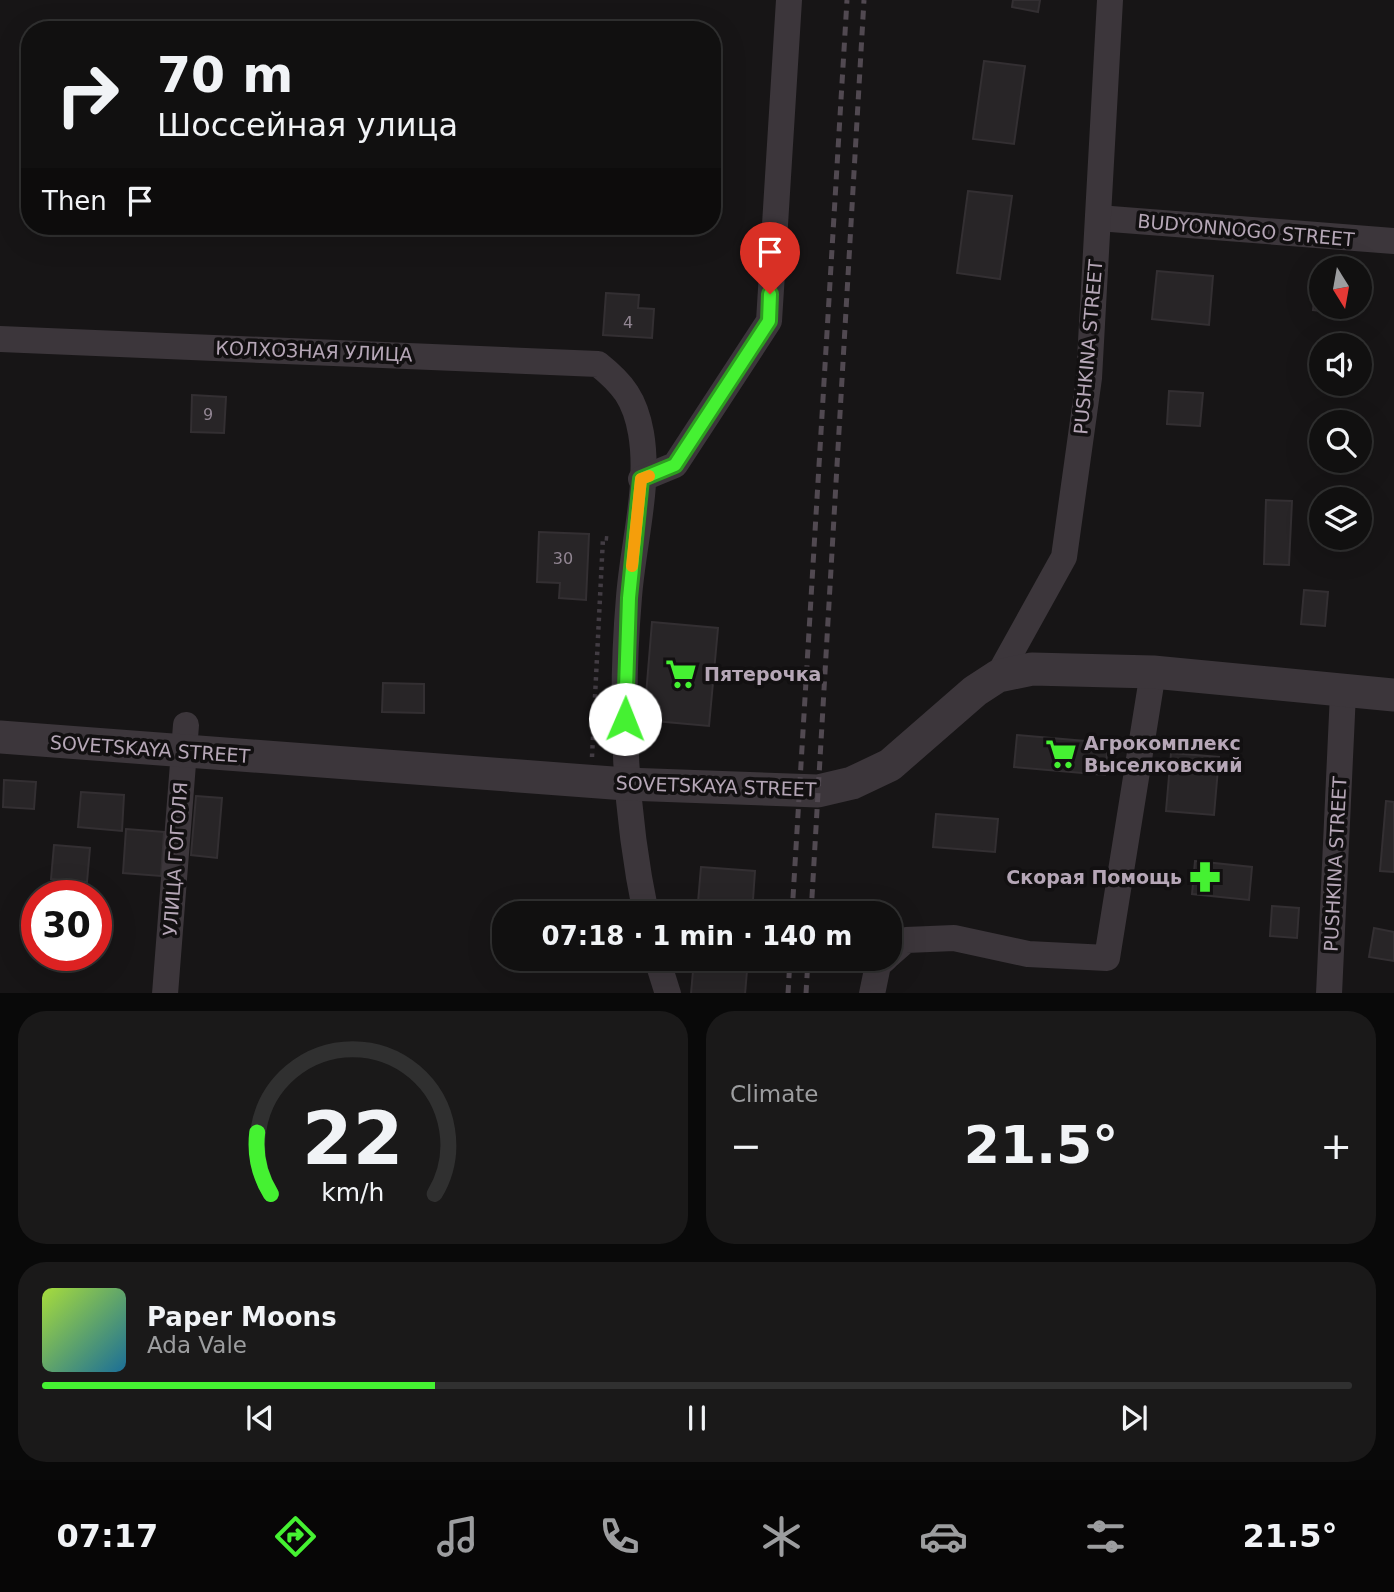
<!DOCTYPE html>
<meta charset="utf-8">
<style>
:root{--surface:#111010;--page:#1a1919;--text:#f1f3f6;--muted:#9c9d9f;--line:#303030;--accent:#45f132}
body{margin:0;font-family:"DejaVu Sans",sans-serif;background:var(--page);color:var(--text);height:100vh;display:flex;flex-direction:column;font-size:26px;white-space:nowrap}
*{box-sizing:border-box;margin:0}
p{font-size:23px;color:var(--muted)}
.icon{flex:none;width:38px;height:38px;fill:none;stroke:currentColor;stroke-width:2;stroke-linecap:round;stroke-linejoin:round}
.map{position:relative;height:993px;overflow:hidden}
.side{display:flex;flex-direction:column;gap:18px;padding:18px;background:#090909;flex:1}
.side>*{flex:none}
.hud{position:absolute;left:21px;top:21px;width:700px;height:214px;border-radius:28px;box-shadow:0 7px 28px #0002,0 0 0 2px var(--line);background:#111010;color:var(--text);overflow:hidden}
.needle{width:46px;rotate:169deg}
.buttons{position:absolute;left:1309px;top:256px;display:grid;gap:14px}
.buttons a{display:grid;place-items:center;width:63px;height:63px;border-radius:50%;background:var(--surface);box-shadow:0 7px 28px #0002,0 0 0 2px var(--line);font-size:35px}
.speed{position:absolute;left:21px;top:880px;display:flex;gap:14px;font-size:35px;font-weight:700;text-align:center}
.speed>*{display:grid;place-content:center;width:91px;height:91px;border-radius:50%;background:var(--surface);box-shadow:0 7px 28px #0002,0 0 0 2px var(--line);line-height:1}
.speed .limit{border:10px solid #d22;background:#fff;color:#111}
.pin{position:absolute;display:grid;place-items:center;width:60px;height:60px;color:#fff;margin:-72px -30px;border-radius:50% 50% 50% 0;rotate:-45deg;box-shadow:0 0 7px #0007}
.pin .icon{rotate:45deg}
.me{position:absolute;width:77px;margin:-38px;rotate:1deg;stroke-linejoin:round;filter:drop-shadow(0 0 5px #0008)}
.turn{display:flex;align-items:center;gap:24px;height:147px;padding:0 21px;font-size:32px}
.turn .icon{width:91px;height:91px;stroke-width:2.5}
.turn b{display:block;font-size:49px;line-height:60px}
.then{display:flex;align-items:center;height:66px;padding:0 21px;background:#0003;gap:14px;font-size:26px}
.big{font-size:52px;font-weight:700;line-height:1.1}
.side .widget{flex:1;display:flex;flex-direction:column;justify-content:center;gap:10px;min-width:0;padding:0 24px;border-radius:28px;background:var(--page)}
.side .dial{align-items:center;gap:0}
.dial svg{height:182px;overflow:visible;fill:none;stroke:var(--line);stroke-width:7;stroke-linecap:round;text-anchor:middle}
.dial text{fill:var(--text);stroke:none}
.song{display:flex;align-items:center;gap:21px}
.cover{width:84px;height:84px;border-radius:10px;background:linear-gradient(135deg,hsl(80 70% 55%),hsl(200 70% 35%))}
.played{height:7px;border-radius:4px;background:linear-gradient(90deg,var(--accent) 30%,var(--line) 30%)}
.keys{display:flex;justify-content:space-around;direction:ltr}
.heat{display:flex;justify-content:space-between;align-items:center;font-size:38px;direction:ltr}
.side .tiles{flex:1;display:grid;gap:18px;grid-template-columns:1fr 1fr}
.widget:last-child{grid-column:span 2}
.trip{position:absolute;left:492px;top:901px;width:410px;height:70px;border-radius:28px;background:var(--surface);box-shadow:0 7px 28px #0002,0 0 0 2px var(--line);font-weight:700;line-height:70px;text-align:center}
.tabs{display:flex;height:112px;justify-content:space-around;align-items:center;background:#070606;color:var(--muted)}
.tabs .icon{width:49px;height:49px}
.tabs .selected{color:var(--accent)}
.tabs b{font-size:32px;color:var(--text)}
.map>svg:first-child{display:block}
.building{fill:#282527;stroke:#332f32;stroke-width:2}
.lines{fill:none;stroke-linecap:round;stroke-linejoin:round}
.path{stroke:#423c43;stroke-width:4.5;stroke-dasharray:3.5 5;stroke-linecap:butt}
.minor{stroke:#3c363b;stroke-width:26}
.tertiary{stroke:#3c363b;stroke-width:33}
.rail{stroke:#514951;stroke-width:5;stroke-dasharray:9 7;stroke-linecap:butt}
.route-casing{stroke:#2d9d20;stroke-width:18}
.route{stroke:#45f132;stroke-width:12}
.slow{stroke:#f59e0b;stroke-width:12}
.labels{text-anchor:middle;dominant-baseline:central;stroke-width:7;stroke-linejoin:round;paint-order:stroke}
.number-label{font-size:16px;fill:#928693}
.street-label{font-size:19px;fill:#b6a7b7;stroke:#121011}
.poi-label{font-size:19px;font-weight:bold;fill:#b6a7b7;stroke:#121011;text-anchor:start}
</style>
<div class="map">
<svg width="1394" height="994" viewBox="0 0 1394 994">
<rect width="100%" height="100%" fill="#171516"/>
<g class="building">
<path d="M1013,0H1040L1038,12L1012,7Z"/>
<path d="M984,61L1025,66L1014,144L973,139Z"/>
<path d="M968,191L1012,196L1000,279L957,273Z"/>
<path d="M1157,271L1213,276L1209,325L1152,319Z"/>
<path d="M1316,284L1321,285V306H1344L1343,313L1313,310Z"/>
<path d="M606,293L639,295L638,308L654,309L652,338L603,335Z"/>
<path d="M1169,391L1203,393L1200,426L1167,424Z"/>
<path d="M192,395L226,397L224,433L191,432Z"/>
<path d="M1266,500L1292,501L1289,565L1264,564Z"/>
<path d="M539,532L589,534L586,600L559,598L560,583L537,582Z"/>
<path d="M1304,590L1328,592L1325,626L1301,624Z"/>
<path d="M652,622L718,628L709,726L644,720Z"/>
<path d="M383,683L424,684V713L382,712Z"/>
<path d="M1017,735L1108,743L1105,775L1014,767Z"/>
<path d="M1171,753L1219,757L1214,815L1166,811Z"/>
<path d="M4,780L36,782L34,809L3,807Z"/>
<path d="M81,792L124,795L122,831L78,827Z"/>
<path d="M196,796L222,798L217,858L191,855Z"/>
<path d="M1386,801L1394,802V872L1380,871Z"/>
<path d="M936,814L998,819L995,852L933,847Z"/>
<path d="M126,829L164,832L161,876L123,873Z"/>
<path d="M54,845L90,848L87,882L51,879Z"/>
<path d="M1195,861L1252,867L1249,900L1192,894Z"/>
<path d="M701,867L755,871L752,914H697Z"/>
<path d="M1272,906L1299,908L1297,938L1270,936Z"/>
<path d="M1374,928L1394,932V961L1369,957Z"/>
<path d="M694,959H748L745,994H691Z"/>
</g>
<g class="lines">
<path class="path" d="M592,757L603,538L613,539"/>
<g class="minor">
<path d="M1098,218L1394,241"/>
<path d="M0,339L598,364C623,384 635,399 641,433C650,485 633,544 629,597C620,703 624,809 646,914"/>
<path d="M641,479L675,465L769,321L789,0"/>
<path d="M998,676L1064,557L1089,378L1110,0"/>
<path d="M889,955L906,940L954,938L1028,954L1107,958L1153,672"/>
<path d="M657,959L668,994"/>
<path d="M165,994L186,725"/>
<path d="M872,994L878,965L885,959"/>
<path d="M1329,994L1343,693"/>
</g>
<path class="tertiary" d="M0,737L626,784L818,791L852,783L890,765L975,691L998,676L1032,669L1153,672L1394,695"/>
<g class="rail">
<path d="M792,914L847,0"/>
<path d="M811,914L864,0"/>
<path d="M788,994L790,959"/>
<path d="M806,994L808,959"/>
</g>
</g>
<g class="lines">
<defs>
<path id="route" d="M625,719L629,598L641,479L675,465L769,321L770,294"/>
</defs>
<use href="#route" class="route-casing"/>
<use href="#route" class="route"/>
<path class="slow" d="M632,566L641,479L649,476"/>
</g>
<defs>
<symbol id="supermarket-bare" viewBox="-9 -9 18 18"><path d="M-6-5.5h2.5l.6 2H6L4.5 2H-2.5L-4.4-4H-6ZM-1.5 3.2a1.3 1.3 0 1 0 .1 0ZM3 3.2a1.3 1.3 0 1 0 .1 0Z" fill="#45f132" stroke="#121011" stroke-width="2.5" paint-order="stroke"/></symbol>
<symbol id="pharmacy-bare" viewBox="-9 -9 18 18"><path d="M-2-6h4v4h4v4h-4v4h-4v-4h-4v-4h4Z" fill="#45f132" stroke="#121011" stroke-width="2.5" paint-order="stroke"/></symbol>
</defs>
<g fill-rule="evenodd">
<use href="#supermarket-bare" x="659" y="652" width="44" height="44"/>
<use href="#supermarket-bare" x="1039" y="732" width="44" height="44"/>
<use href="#pharmacy-bare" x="1183" y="855" width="44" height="44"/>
</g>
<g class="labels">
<g class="number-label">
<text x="628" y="322">4</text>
<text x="208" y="414">9</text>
<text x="563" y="558">30</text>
</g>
<g class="street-label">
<text transform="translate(1246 230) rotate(5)">BUDYONNOGO STREET</text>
<text transform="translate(1088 347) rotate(-85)">PUSHKINA STREET</text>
<text transform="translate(314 351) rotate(2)">КОЛХОЗНАЯ УЛИЦА</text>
<text transform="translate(150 749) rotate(4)">SOVETSKAYA STREET</text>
<text transform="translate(716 786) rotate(2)">SOVETSKAYA STREET</text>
<text transform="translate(175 859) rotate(-86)">УЛИЦА ГОГОЛЯ</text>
<text transform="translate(1335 864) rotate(-87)">PUSHKINA STREET</text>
</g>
<g class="poi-label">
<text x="704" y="674">Пятерочка</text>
<text x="1084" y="743">Агрокомплекс<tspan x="1084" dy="22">Выселковский</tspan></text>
<text x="1182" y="877" text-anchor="end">Скорая Помощь</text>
</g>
</g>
</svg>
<div class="buttons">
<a><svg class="needle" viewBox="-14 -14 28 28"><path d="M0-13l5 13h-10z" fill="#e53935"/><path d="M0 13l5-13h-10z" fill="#9c9d9f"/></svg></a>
<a><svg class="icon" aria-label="sound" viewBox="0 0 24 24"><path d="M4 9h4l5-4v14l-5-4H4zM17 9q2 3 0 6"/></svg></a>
<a><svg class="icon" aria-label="search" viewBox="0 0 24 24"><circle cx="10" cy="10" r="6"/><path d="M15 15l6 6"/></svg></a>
<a><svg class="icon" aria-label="layers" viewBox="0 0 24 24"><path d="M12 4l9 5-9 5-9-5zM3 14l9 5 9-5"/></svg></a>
</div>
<div class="speed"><div class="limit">30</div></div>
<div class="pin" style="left:770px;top:294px;background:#d93025"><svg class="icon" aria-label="arrive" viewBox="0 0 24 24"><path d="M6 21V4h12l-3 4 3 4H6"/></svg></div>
<svg class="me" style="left:625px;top:719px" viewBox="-20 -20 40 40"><circle r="19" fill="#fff"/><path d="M0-13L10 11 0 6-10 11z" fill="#45f132"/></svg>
<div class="trip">07:18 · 1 min · 140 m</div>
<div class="hud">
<div class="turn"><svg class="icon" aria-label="right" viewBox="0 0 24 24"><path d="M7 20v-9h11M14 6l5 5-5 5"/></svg><div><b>70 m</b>Шоссейная улица</div></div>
<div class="then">Then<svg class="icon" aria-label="arrive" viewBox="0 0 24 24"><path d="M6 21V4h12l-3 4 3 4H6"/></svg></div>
</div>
</div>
<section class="side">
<div class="tiles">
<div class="widget dial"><svg viewBox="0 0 100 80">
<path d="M14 69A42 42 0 1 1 86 69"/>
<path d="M14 69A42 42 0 0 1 8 42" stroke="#45f132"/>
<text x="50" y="56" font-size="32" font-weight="700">22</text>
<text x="50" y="72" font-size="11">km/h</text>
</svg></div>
<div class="widget"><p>Climate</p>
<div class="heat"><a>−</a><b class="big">21.5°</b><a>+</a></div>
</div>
<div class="widget">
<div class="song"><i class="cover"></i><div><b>Paper Moons</b><p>Ada Vale</p></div></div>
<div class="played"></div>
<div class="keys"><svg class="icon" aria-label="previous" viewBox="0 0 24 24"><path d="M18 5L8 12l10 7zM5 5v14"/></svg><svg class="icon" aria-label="pause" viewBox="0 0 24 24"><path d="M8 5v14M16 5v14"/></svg><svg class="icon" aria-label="next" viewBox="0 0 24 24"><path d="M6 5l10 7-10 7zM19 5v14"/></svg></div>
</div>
</div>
</section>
<nav class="tabs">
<b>07:17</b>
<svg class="icon selected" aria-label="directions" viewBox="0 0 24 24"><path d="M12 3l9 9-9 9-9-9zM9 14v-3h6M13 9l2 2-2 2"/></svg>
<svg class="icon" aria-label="music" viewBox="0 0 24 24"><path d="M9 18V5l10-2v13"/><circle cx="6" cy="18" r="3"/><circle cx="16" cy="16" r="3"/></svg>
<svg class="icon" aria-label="phone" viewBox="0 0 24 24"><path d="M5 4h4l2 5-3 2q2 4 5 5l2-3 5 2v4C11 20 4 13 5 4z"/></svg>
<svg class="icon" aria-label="climate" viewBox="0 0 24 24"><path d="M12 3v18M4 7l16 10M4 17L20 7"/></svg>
<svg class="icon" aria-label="car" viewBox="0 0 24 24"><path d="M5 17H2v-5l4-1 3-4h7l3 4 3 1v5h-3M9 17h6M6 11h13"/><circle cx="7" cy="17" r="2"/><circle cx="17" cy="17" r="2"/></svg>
<svg class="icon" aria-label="filters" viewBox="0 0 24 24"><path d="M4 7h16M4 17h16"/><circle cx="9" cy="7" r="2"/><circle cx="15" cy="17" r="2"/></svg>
<b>21.5°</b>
</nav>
